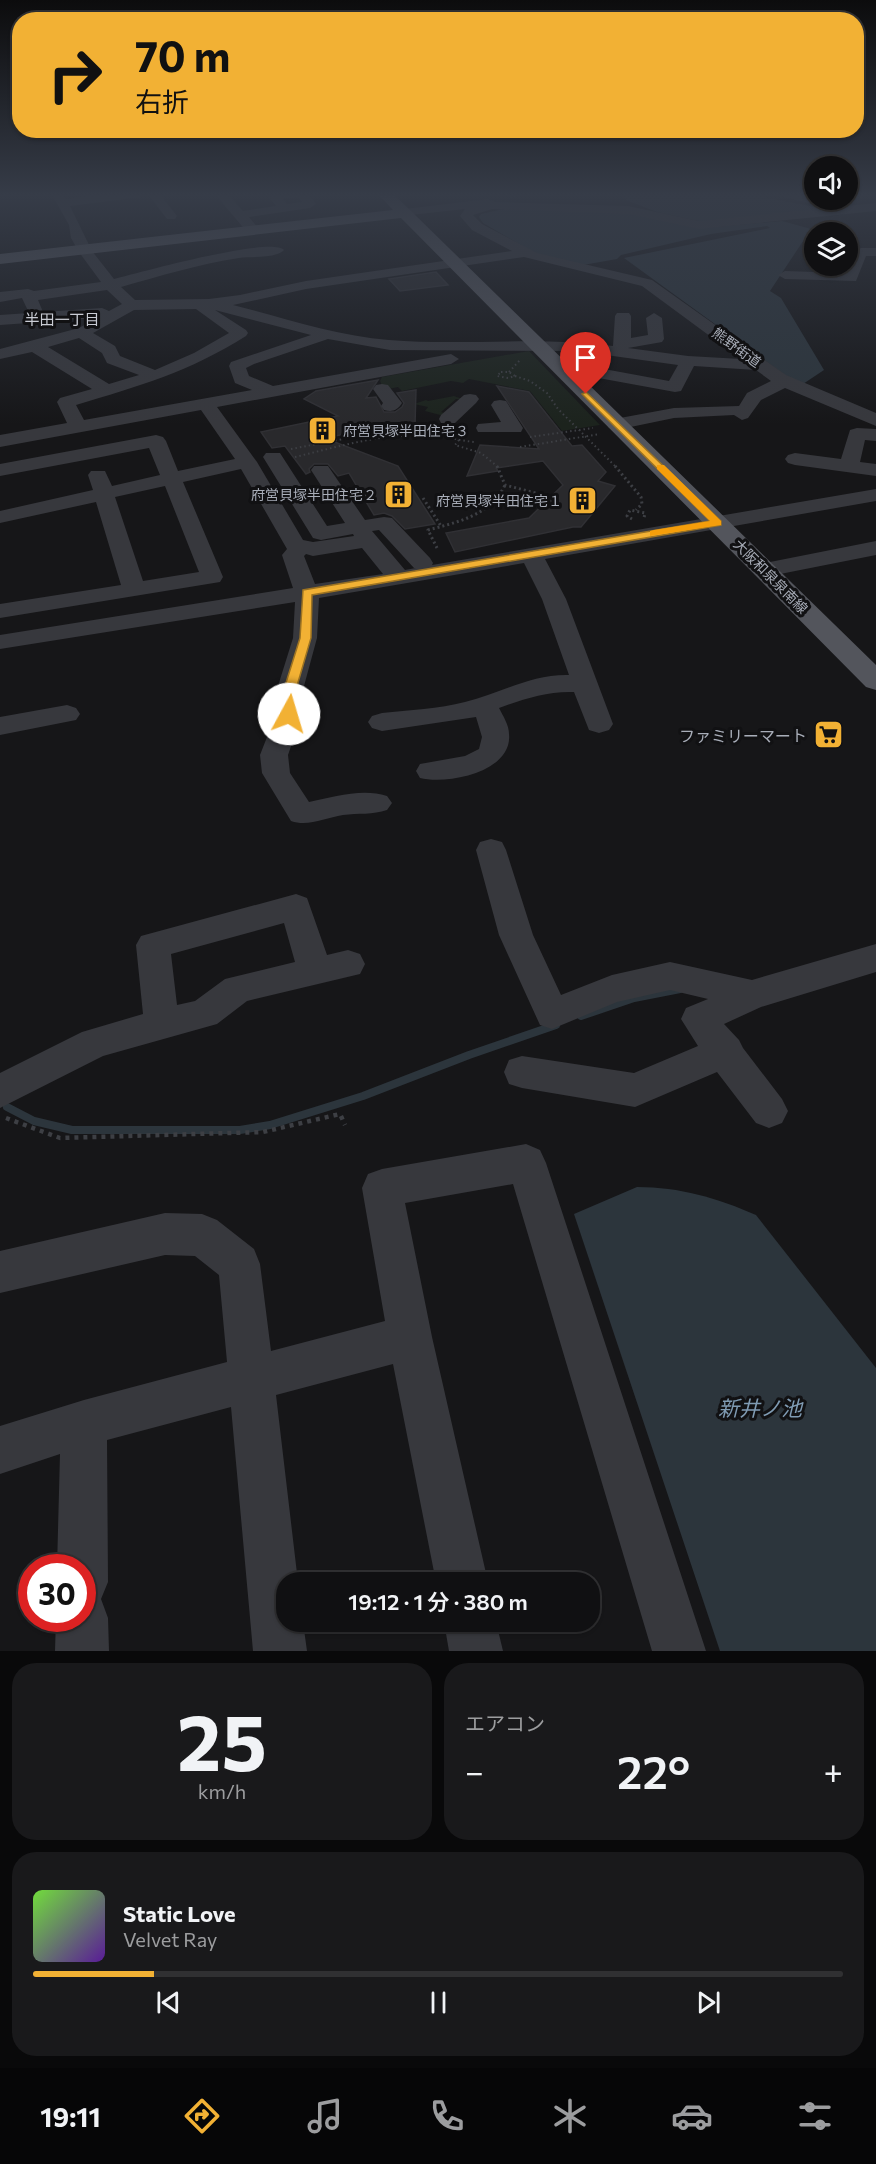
<!DOCTYPE html>
<html lang="ja">
<meta charset="utf-8">
<style>
:root{--surface:#101012;--page:#19191b;--text:#f1f3f6;--muted:#9c9d9f;--line:#303032;--accent:#f2b134}
body{margin:0;font-family:Commissioner,"Noto Sans JP",sans-serif;background:var(--page);color:var(--text);height:100vh;display:flex;flex-direction:column;font-size:22px;white-space:nowrap}
*{box-sizing:border-box;margin:0}
p{font-size:20px;color:var(--muted)}
.icon{flex:none;width:33px;height:33px;fill:none;stroke:currentColor;stroke-width:2;stroke-linecap:round;stroke-linejoin:round}
.map{position:relative;height:1651px;overflow:hidden}
.details{display:flex;flex-direction:column;gap:12px;padding:12px;background:#09090a;flex:1}
.details>*{flex:none}
.banner{position:absolute;left:12px;top:12px;width:852px;height:126px;border-radius:24px;box-shadow:0 2px 4px #0004,0 0 0 2px var(--line);background:#f2b134;color:#111;overflow:hidden}
.fabs{position:absolute;left:804px;top:156px;display:grid;gap:12px}
.fabs a{display:grid;place-items:center;width:54px;height:54px;border-radius:50%;background:var(--surface);box-shadow:0 2px 4px #0004,0 0 0 2px var(--line);font-size:30px}
.speed{position:absolute;left:18px;top:1554px;display:flex;gap:12px;font-size:30px;font-weight:700;text-align:center}
.speed>*{display:grid;place-content:center;width:78px;height:78px;border-radius:50%;background:var(--surface);box-shadow:0 2px 4px #0004,0 0 0 2px var(--line);line-height:1}
.speed .limit{border:9px solid #d22;background:#fff;color:#111}
.pin{position:absolute;display:grid;place-items:center;width:51px;height:51px;color:#fff;margin:-62px -26px;border-radius:50% 50% 50% 0;rotate:-45deg;box-shadow:0 0 6px #0007}
.pin .icon{rotate:45deg}
.me{position:absolute;width:66px;margin:-33px;rotate:6deg;stroke-linejoin:round;filter:drop-shadow(0 0 4px #0008)}
.turn{display:flex;align-items:center;gap:21px;height:126px;padding:0 24px;font-size:27px}
.turn .icon{width:78px;height:78px;stroke-width:2.5}
.turn b{display:block;font-size:42px;line-height:51px}
.big{font-size:45px;font-weight:600;line-height:1.1}
.details .widget{flex:1;display:flex;flex-direction:column;justify-content:center;gap:9px;min-width:0;padding:0 21px;border-radius:24px;background:var(--page)}
.details .dial{align-items:center;gap:0}
.dial b{font-size:78px;line-height:1}
.song{display:flex;align-items:center;gap:18px}
.cover{width:72px;height:72px;border-radius:9px;background:linear-gradient(135deg,hsl(100 70% 55%),hsl(270 70% 35%))}
.played{height:6px;border-radius:3px;background:linear-gradient(90deg,var(--accent) 15%,var(--line) 15%)}
.keys{display:flex;justify-content:space-around;direction:ltr}
.heat{display:flex;justify-content:space-between;align-items:center;font-size:33px;direction:ltr}
.details .tiles{flex:1;display:grid;gap:12px;grid-template-columns:1fr 1fr}
.widget:last-child{grid-column:span 2}
.trip{position:absolute;left:276px;top:1572px;width:324px;height:60px;border-radius:24px;background:var(--surface);box-shadow:0 2px 4px #0004,0 0 0 2px var(--line);font-weight:600;line-height:60px;text-align:center}
.tabs{display:flex;height:96px;justify-content:space-around;align-items:center;background:#060607;color:var(--muted)}
.tabs .icon{width:42px;height:42px}
.tabs .current{color:var(--accent)}
.tabs b{font-size:27px;color:var(--text)}
.map>svg:first-child{display:block}
.green{fill:#1c231d}
.water{fill:#2c353c}
.lines{fill:none;stroke-linecap:round;stroke-linejoin:round}
.stream-far1{stroke:#2c353c;stroke-width:3}
.stream{stroke:#2c353c;stroke-width:8}
.building{fill:#29292c;stroke:#303034;stroke-width:1.5}
.path-far2{stroke:#3d3f44;stroke-width:2;stroke-dasharray:1.5 3;stroke-linecap:butt}
.path-far1{stroke:#3d3f44;stroke-width:3;stroke-dasharray:2 3;stroke-linecap:butt}
.path{stroke:#3d3f44;stroke-width:4.5;stroke-dasharray:4 5;stroke-linecap:butt}
.minor{fill:#37383d;fill-rule:evenodd}
.major{fill:#53555c;fill-rule:evenodd}
.route{fill:#f2b134;stroke:#9d7322;stroke-width:1.5}
.slow{fill:#f59e0b}
.labels{text-anchor:middle;dominant-baseline:central;stroke-width:6;stroke-linejoin:round;paint-order:stroke}
.far-street-label{font-size:14px;fill:#a8adb8;stroke:#111113}
.far-poi-label{font-size:14px;fill:#a8adb8;stroke:#111113;text-anchor:end}
.far-neighbourhood-label{font-size:15px;fill:#c9ccd4;stroke:#111113}
.poi-label{font-size:16px;fill:#a8adb8;stroke:#111113;text-anchor:end}
.near-water-label{font-size:21px;font-style:italic;fill:#7f9bb3;stroke:#111113}
</style>
<div class="map">
<svg width="876" height="1651" viewBox="0 0 876 1651">
<rect width="100%" height="100%" fill="#161618"/>
<g class="green">
<path d="M529,351L600,425L562,431L530,391L469,379L463,383L451,381L402,391L398,387L384,390L380,381L382,377Z"/>
<path d="M454,396L465,400L456,399L441,412L448,414L444,416L425,411L428,407L414,404L426,400L428,401Z"/>
</g>
<g class="water">
<path d="M626,193L748,194L830,210L703,222L657,212L626,200L623,195Z"/>
<path d="M508,208L629,212L687,226L715,227L782,221L811,229L770,291L781,298L824,370L800,386L624,258L770,228L767,226L711,234L621,255L617,259L583,265L536,254L483,223L479,217L481,214Z"/>
<path d="M637,1187C680,1187 717,1198 756,1215L876,1368V1651H720L574,1214Z"/>
</g>
<g class="lines">
<path class="stream-far1" d="M512,196L524,193"/>
<g class="stream">
<path d="M581,1016L634,998L680,989"/>
<path d="M7,1107L34,1121L72,1130H240L270,1125L363,1096L469,1055L556,1025"/>
</g>
</g>
<g class="building">
<path d="M436,272L448,285L400,291L389,279Z"/>
<path d="M378,380L366,398L376,397L384,412H395L402,407L404,403L397,393L416,390L415,425H394L324,438L398,466L435,524L405,529L392,516L384,513L374,515L349,473L338,476L328,464H314L309,469L310,472L306,474L285,446L272,448L261,432L338,416L304,399L316,391Z"/>
<path d="M497,386L529,392L572,446L582,445L606,472L598,481L615,486L581,527H573L455,552L446,533L529,518L563,485L543,461L496,468L498,471L467,476L480,445L539,449Z"/>
</g>
<g class="lines">
<g class="path-far2">
<path d="M501,372H509L515,376L508,378L497,376Z"/>
<path d="M509,372L520,360"/>
<path d="M515,376L530,381L547,393L558,409L616,467"/>
<path d="M530,437L593,428"/>
<path d="M459,440L455,445L481,453L498,467"/>
<path d="M520,447L600,434"/>
<path d="M291,449L391,430L431,428"/>
<path d="M295,457C337,447 380,434 423,435C440,435 457,440 474,442"/>
</g>
<g class="path-far1">
<path d="M497,466L505,485L559,499"/>
<path d="M615,466L641,497L642,504L636,510"/>
<path d="M359,496L374,493"/>
<path d="M423,498L441,526"/>
<path d="M632,519L627,516L630,510L645,513L644,518"/>
<path d="M437,548L428,530C458,522 491,515 505,485"/>
</g>
<path class="path" d="M6,1118L60,1138L263,1132L340,1114L345,1125"/>
<g class="minor">
<path d="M51,193H63L66,199L111,193H147L141,197L70,206L92,251L114,279C138,273 270,236 284,250C275,259 251,256 239,258C199,264 160,276 121,287L135,300L209,299L240,295L306,281L512,251L472,230L460,216L465,209L401,216L399,213L405,209L488,199L495,202L628,206L699,221L876,203V211L699,229L628,214L492,209L473,215L482,224L537,253L652,280L786,375L876,413V426L785,388L761,400L748,418L742,420L734,415L674,418L616,430L609,428L607,424L609,420L674,408L739,406L747,393L771,381L756,370L694,366L681,391L675,392L604,379L598,378L595,374L598,370L604,369L669,381L678,365L577,351L390,350L328,339L254,364L246,368L249,376L273,386L451,354L459,359L451,364L217,407L257,462L303,540L313,542L354,536L353,534L321,540L313,538L263,457L266,453H280L327,526L345,523L311,470L314,466H328L365,520L384,517L392,518L430,558L433,563L432,565L876,489V501L545,559L566,599L613,724L609,730L599,733L589,730L574,692C547,691 524,699 499,708C503,716 509,725 509,734C513,772 447,785 420,778L416,771L420,764L465,756L479,749L482,737L476,717L382,731L372,728L368,722L372,716L382,713C409,710 439,709 465,702C501,693 531,674 569,675L542,599L524,563L319,598L317,638L304,686L302,714L288,755L290,773L309,802C334,797 362,788 387,796L392,803L387,810C373,815 358,813 343,815C325,818 308,827 291,821L262,773L260,755L276,714L278,686L293,638L295,602L0,649V635L293,588L282,555L287,549L241,469L183,482L223,577L220,582L0,618V604L121,585L96,502L0,523V511L93,490L88,475L91,471H105L112,486L160,475L149,448L0,476V464L156,435L163,437L166,441L178,471L235,459L201,410L0,447V435L67,423L57,402L60,398L92,389L32,352L0,359V349L79,328L97,318L0,325V315L29,313L22,298L0,302V292L28,289L34,291L101,282L79,252L71,238L69,225ZM524,257L642,286L741,359L688,356L628,348L662,342L664,339L662,318L654,313L646,318L648,335L631,338V316L629,313H617L615,316L613,346C539,336 463,346 389,340C336,336 284,318 233,305L306,289ZM107,290L122,304L109,311L102,308L43,312L38,300ZM196,309L229,333L194,353L155,370L120,356L115,346L93,333L134,310ZM215,310L311,335L231,362L229,366L235,383L252,390L84,420L76,405C139,386 189,372 246,336L248,333L246,330ZM79,338L102,353L107,363L139,375L109,384L48,347ZM165,486L199,572L143,581L115,497ZM379,530L414,568H416L405,570L372,531ZM362,548L383,574L315,584L304,556L306,554L313,556Z"/>
<path d="M147,193H159L177,216L175,219H167Z"/>
<path d="M214,193H227L243,211L276,206L269,197L276,193H308L316,204L310,208L249,217L259,229L252,233L247,232ZM298,197L302,202L287,204L283,199Z"/>
<path d="M777,193H800L814,197V200L835,201L837,204L831,208L779,196Z"/>
<path d="M861,248H876V256H866L856,281L785,279L778,275L785,271L844,273L854,252Z"/>
<path d="M382,384L388,385L402,403C397,411 392,412 384,410L381,406L383,403L373,389L376,385Z"/>
<path d="M470,394L476,395L479,399L476,403L455,423H441L439,419L441,415L464,395Z"/>
<path d="M500,400L506,401L523,428L521,432H478L476,428L478,424L501,422L491,405L494,401Z"/>
<path d="M857,428L876,429V441L865,440L860,462L876,464V476L795,465L788,463L785,459L788,455L795,453L841,459L850,430Z"/>
<path d="M876,541V555L765,577L757,575L754,570L757,565L765,563Z"/>
<path d="M67,705L76,708L80,714L76,720L0,735V717Z"/>
<path d="M491,839L502,842L506,850L533,935L561,995L612,975L670,962L752,980L876,944V972L761,1007L724,1024L739,1040L743,1048L782,1099L788,1111L782,1123L769,1128L756,1123L717,1072L635,1107L522,1088L509,1084L504,1072L509,1060L522,1056L634,1073L698,1046L681,1019L686,1008L708,999L670,990L617,1002L552,1029L540,1025L499,935L476,850L480,842Z"/>
<path d="M296,894L307,898L327,955L348,950L360,954L365,964L360,974L247,1001L217,1024L103,1056L0,1108V1073L82,1032L143,1014L136,945L141,936ZM284,923L295,962L225,979L195,1001L177,1005L171,954Z"/>
<path d="M526,1144L540,1150L546,1163L706,1651H652L513,1184L405,1203L432,1337L488,1582H436L393,1364L276,1395L298,1582H286V1622H303L307,1651H253L231,1407L107,1440L108,1582L101,1599L108,1618L109,1651H55L56,1618H82V1568H57L60,1454L0,1474V1426L84,1400L227,1362L219,1275L195,1256L165,1255L0,1293V1251L165,1213L202,1214L217,1220L254,1249L260,1264L271,1351L385,1321L362,1188L368,1174L382,1169Z"/>
<path d="M444,1622H496L503,1651H449Z"/>
</g>
<path class="major" d="M377,193H392L410,210L876,665V690L866,687L401,218L0,264V254L393,210Z"/>
</g>
<linearGradient id="sky" x2="0" y2="1"><stop stop-color="#0c0c0d"/><stop offset="0.46" stop-color="#363c48"/><stop offset="1" stop-color="#363c48" stop-opacity="0"/></linearGradient>
<rect width="876" height="424" fill="url(#sky)"/>
<path class="route" d="M586,392L721,521V525L312,595L311,638L297,686L295,714L293,717H284L282,714L285,686L300,638L303,590L710,521L584,396L582,394Z"/>
<path class="slow" d="M657,465H664L721,521V525L650,536V531L654,530L710,521L657,469Z"/>
<defs>
<symbol id="building-square" viewBox="-11 -11 22 22"><rect x="-9" y="-9" width="18" height="18" rx="4" fill="#f2b134" stroke="#111113"/><path d="M-4-6H4V6H1V3H-1V6H-4ZM-2.5-4.3h1.7v1.8h-1.7ZM.8-4.3h1.7v1.8H.8ZM-2.5-1h1.7V.8h-1.7ZM.8-1h1.7V.8H.8Z" fill="#111"/></symbol>
<symbol id="supermarket-square" viewBox="-11 -11 22 22"><rect x="-9" y="-9" width="18" height="18" rx="4" fill="#f2b134" stroke="#111113"/><path d="M-6-5.5h2.5l.6 2H6L4.5 2H-2.5L-4.4-4H-6ZM-1.5 3.2a1.3 1.3 0 1 0 .1 0ZM3 3.2a1.3 1.3 0 1 0 .1 0Z" fill="#111"/></symbol>
</defs>
<g fill-rule="evenodd">
<use href="#building-square" x="306" y="414" width="33" height="33"/>
<use href="#building-square" x="382" y="478" width="33" height="33"/>
<use href="#building-square" x="566" y="484" width="33" height="33"/>
<use href="#supermarket-square" x="812" y="718" width="33" height="33"/>
</g>
<g class="labels">
<g class="far-street-label">
<text transform="translate(737 347) rotate(36)">熊野街道</text>
<text transform="translate(771 576) rotate(45)">大阪和泉泉南線</text>
</g>
<g class="far-poi-label">
<text x="343" y="430" text-anchor="start">府営貝塚半田住宅３</text>
<text x="377" y="494">府営貝塚半田住宅２</text>
<text x="562" y="500">府営貝塚半田住宅１</text>
</g>
<g class="far-neighbourhood-label">
<text x="62" y="319">半田一丁目</text>
</g>
<g class="poi-label">
<text x="807" y="735">ファミリーマート</text>
</g>
<g class="near-water-label">
<text x="760" y="1407">新井ノ池</text>
</g>
</g>
</svg>
<div class="fabs">
<a><svg class="icon" aria-label="sound" viewBox="0 0 24 24"><path d="M4 9h4l5-4v14l-5-4H4zM17 9q2 3 0 6"/></svg></a>
<a><svg class="icon" aria-label="layers" viewBox="0 0 24 24"><path d="M12 4l9 5-9 5-9-5zM3 14l9 5 9-5"/></svg></a>
</div>
<div class="speed"><div class="limit">30</div></div>
<div class="pin" style="left:586px;top:394px;background:#d93025"><svg class="icon" aria-label="arrive" viewBox="0 0 24 24"><path d="M6 21V4h12l-3 4 3 4H6"/></svg></div>
<svg class="me" style="left:289px;top:714px" viewBox="-20 -20 40 40"><circle r="19" fill="#fff"/><path d="M0-13L10 11 0 6-10 11z" fill="#f2b134"/></svg>
<div class="trip">19:12 · 1 分 · 380 m</div>
<div class="banner">
<div class="turn"><svg class="icon" aria-label="right" viewBox="0 0 24 24"><path d="M7 20v-9h11M14 6l5 5-5 5"/></svg><div><b>70 m</b>右折</div></div>
</div>
</div>
<section class="details">
<div class="tiles">
<div class="widget dial"><b>25</b><p>km/h</p></div>
<div class="widget"><p>エアコン</p>
<div class="heat"><a>−</a><b class="big">22°</b><a>+</a></div>
</div>
<div class="widget">
<div class="song"><i class="cover"></i><div><b>Static Love</b><p>Velvet Ray</p></div></div>
<div class="played"></div>
<div class="keys"><svg class="icon" aria-label="previous" viewBox="0 0 24 24"><path d="M18 5L8 12l10 7zM5 5v14"/></svg><svg class="icon" aria-label="pause" viewBox="0 0 24 24"><path d="M8 5v14M16 5v14"/></svg><svg class="icon" aria-label="next" viewBox="0 0 24 24"><path d="M6 5l10 7-10 7zM19 5v14"/></svg></div>
</div>
</div>
</section>
<nav class="tabs">
<b>19:11</b>
<svg class="icon current" aria-label="directions" viewBox="0 0 24 24"><path d="M12 3l9 9-9 9-9-9zM9 14v-3h6M13 9l2 2-2 2"/></svg>
<svg class="icon" aria-label="music" viewBox="0 0 24 24"><path d="M9 18V5l10-2v13"/><circle cx="6" cy="18" r="3"/><circle cx="16" cy="16" r="3"/></svg>
<svg class="icon" aria-label="phone" viewBox="0 0 24 24"><path d="M5 4h4l2 5-3 2q2 4 5 5l2-3 5 2v4C11 20 4 13 5 4z"/></svg>
<svg class="icon" aria-label="climate" viewBox="0 0 24 24"><path d="M12 3v18M4 7l16 10M4 17L20 7"/></svg>
<svg class="icon" aria-label="car" viewBox="0 0 24 24"><path d="M5 17H2v-5l4-1 3-4h7l3 4 3 1v5h-3M9 17h6M6 11h13"/><circle cx="7" cy="17" r="2"/><circle cx="17" cy="17" r="2"/></svg>
<svg class="icon" aria-label="filters" viewBox="0 0 24 24"><path d="M4 7h16M4 17h16"/><circle cx="9" cy="7" r="2"/><circle cx="15" cy="17" r="2"/></svg>
</nav>
